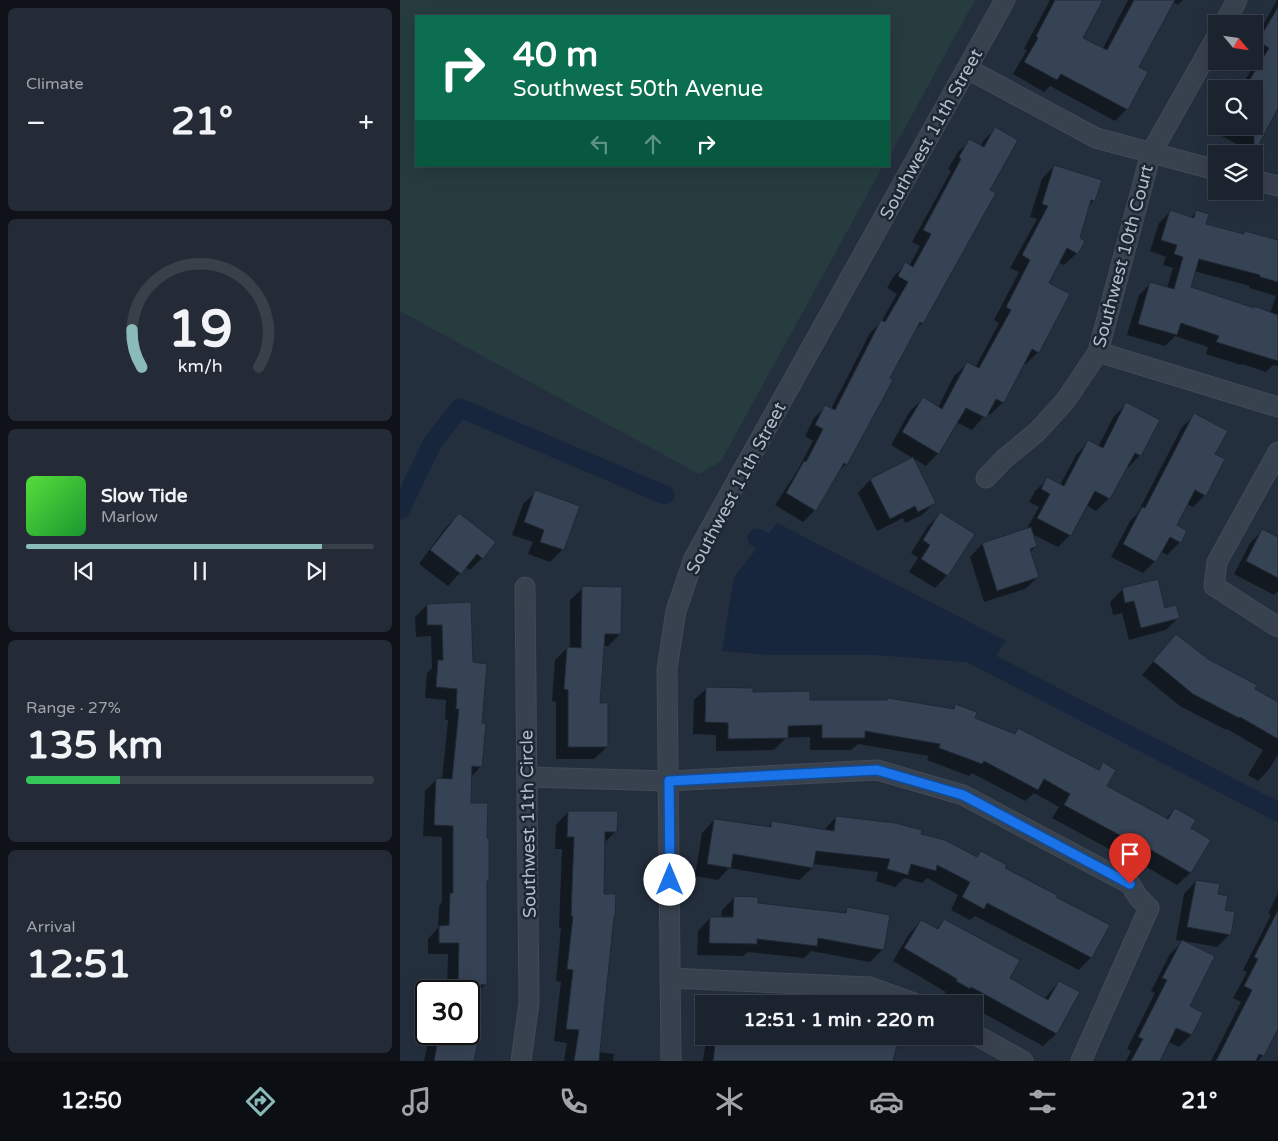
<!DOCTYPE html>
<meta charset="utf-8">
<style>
:root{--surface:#1b232e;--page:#242b36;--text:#f1f3f6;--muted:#a0a4aa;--line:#39404a;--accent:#8bbbb9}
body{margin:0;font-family:"Varela Round",sans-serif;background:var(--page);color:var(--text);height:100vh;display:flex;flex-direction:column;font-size:19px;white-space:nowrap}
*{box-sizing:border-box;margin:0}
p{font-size:16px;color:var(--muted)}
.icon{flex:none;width:28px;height:28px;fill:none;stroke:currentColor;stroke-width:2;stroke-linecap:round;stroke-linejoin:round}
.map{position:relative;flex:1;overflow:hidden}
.drawer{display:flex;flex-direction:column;gap:8px;padding:8px;background:#0f1319;width:400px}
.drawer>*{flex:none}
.guide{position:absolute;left:15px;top:15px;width:475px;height:152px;border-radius:0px;box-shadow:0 5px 20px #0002,0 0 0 1px var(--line);background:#0b6e4f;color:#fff;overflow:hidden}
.needle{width:32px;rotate:119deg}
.tools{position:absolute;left:808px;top:15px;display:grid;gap:10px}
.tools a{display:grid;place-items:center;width:55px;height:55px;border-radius:0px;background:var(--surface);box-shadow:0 5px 20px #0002,0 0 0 1px var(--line);font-size:25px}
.speed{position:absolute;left:15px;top:980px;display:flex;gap:10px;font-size:25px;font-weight:700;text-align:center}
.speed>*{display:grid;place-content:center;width:65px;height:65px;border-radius:50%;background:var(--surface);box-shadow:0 5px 20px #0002,0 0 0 1px var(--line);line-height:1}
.speed .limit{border:2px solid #111;border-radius:8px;background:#fff;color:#111}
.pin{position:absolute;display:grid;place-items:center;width:42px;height:42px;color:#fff;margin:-51px -21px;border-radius:50% 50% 50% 0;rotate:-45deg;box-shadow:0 0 5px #0007}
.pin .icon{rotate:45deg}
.me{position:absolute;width:55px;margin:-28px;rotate:0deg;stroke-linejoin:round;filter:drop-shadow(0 0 4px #0008)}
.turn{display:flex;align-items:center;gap:18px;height:105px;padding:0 15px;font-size:22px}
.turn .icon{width:65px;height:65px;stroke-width:2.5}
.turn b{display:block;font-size:35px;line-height:42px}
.lanes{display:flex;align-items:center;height:48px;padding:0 15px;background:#0003;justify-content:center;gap:25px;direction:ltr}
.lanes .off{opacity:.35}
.big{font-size:38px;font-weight:800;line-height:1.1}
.drawer .tile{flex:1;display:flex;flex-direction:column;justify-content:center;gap:8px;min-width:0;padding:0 18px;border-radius:8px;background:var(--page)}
.drawer .dial{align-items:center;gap:0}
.dial svg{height:130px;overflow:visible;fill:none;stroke:var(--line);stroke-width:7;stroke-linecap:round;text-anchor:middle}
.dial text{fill:var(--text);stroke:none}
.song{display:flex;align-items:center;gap:15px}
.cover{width:60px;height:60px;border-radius:8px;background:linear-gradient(135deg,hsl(110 70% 55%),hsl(130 70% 35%))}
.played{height:5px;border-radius:2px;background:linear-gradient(90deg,var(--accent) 85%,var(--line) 85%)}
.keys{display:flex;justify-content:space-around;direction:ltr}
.heat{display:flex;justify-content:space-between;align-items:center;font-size:28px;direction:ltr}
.charge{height:8px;border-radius:4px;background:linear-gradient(90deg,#34c759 27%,var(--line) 0)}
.trip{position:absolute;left:295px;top:995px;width:288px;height:50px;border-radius:0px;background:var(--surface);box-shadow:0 5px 20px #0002,0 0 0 1px var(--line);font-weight:800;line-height:50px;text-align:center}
.tabs{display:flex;height:80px;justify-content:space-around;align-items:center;background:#0b0e12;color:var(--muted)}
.tabs .icon{width:35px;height:35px}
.tabs .on{color:var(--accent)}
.tabs b{font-size:22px;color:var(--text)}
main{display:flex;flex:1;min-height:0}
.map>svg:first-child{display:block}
.green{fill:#263c3f}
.water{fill:#17263c}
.shadow{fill:#0007;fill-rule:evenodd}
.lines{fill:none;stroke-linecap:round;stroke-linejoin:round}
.canal{stroke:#17263c;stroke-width:19}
.building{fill:#364354;stroke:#1f2835}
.minor-casing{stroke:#414a57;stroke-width:21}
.minor{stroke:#38414e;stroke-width:19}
.route-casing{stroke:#114b97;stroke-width:12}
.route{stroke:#1a73e8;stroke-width:9}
.labels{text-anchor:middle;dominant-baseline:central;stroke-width:5;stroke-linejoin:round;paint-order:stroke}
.street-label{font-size:18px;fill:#b4bcc9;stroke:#1d2633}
</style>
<main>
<section class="drawer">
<div class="tile"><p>Climate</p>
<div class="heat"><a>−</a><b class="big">21°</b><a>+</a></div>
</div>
<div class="tile dial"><svg viewBox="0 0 100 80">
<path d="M14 69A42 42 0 1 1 86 69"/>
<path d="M14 69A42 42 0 0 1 8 46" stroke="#8bbbb9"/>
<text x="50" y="56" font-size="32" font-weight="700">19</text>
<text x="50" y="72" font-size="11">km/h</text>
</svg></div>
<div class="tile">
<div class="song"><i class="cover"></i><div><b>Slow Tide</b><p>Marlow</p></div></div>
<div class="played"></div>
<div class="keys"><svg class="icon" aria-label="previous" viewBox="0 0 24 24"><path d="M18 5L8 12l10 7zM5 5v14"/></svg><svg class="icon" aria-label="pause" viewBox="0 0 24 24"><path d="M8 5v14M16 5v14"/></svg><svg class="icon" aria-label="next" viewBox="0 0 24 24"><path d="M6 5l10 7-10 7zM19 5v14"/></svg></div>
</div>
<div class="tile"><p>Range · 27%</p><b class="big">135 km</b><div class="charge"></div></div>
<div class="tile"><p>Arrival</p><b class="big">12:51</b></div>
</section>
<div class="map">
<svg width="878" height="1061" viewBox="0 0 878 1061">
<rect width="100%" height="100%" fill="#242f3e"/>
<path class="green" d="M0,0H575L489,157V16H16V166H483L321,461L299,474L0,311Z"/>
<path class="water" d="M377,523L606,641L590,664L476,655H370L322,651L334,577Z"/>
<g class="shadow">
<path d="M650,0H700L669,58L700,54L728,0H783L778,5L773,2L737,68L727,109L715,121L650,86L644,92L613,74L627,50L624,49Z"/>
<path d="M877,0H878V105L861,138L848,150L818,134L822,126H854V89H827L838,78L844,82L857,60L854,58V41Z"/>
<path d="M595,129L588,190L522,323L513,332L446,464L436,474L415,510L403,522L375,505L397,471L413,441L405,436L414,418L426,406L431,409L470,333L481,322L497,294L487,288L494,276L506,264L509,266L520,246L512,242L551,171L548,169L558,152L570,141L580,147L584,140Z"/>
<path d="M654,166L694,200L688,207L678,239L677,253L664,265L658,262L647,284L638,352L626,364L623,363L603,402L590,415L587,413L572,430L556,422L538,453L526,466L491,445L510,411L523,399L538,408L554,376L567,364L575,368L599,323L594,320L619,272L610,268L637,219L630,217L642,179Z"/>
<path d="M770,212L790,218L797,212L804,225L843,235L878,241V366L873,365L866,372L842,364L841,365L806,354L808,347L775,336L765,346L727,335L739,295L750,284L767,288L773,268L763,265L766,257L750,251L759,223ZM794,271L850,286L849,288L876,296L870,313L853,309L789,288Z"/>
<path d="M727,404L740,455L728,468L726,467L709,498L696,511L686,505L670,535L658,547L632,534L636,546L630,552L638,577L625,589L584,602L570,557L582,544L626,530L639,507L629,502L635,491L648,479L660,485L676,455L688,442L698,447L714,416Z"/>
<path d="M795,415L814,455L805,495L793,507L786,504L775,525L780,542L767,555L761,551L755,561L743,573L711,557L730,521L737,514L782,427Z"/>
<path d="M512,459L534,503L522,515L505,523L503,518L477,531L458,493L470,480Z"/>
<path d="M136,492L163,549L150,562L128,554L133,542L112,535L123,504Z"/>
<path d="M540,514L547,575L535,588L509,572L518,558L511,553L528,526Z"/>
<path d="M59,515L82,558L70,570L65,567L48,586L19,564L46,527Z"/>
<path d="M863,530L878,538V591L874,595L834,574L850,543Z"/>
<path d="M183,588L220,634L208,646H203L199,705L207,747L194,759H156V702L152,701L155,660L167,648H170V600Z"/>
<path d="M722,590L764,609L778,618L766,630L729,640L722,613L713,615L710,602Z"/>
<path d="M27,605L72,664L81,724V766L71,777L70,804L86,840L88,881L86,882V984L74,996H69V991H47L48,954H28V939L38,928L39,906L42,902V837L23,836L25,791L36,780H42L48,720H45L46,700L25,698L27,673L32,668L31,636L16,637L15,617Z"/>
<path d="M776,635L807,660L878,703V754L870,768L858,781L848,775L863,750L827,729L826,730L780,706L742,675Z"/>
<path d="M307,688L409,701L551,710L556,706L573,719L614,734L619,729L697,771L704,764L705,787L765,819L775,809L790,829L809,840L790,873L777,885L726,855L724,857L652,818L659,807L634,793L625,801L572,773L569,776L527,760L529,756L458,744L451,750H410V737L386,738L374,750L316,751V735L293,734L294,700Z"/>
<path d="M168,812L216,831L203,844L199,1052L214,1054L213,1061H164L167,1043L154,1041L161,982L156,981L161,928H159L162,849H155L156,825Z"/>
<path d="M436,817L520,835L576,858L581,853L603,868L654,898L691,957L679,970L575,916L570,920L551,910L558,895L527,878L522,883L504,878L495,887L476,881L478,872L413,864L412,868L399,880L329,868L318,880L295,876L302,833L314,820L367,828L372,823L424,830Z"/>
<path d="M796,881L817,895L830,934L817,947L783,941L788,1007L802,1013L791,1035L779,1047L769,1042L759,1061H726L731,1051L727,1049L755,993L751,991L770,954L783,941L776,940L784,894Z"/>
<path d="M878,893V1026L863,1055L858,1061H811L841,1002L833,998L847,972L843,970L871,915L868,914Z"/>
<path d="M334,898L357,904L442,914L448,908L483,949L470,962L411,951L404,958L348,952L343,956L297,955L298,931L310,918H321L322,910Z"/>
<path d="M521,921L536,929L544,921L609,979L644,999L659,982L679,993L656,1034L643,1046L574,1008V1004H567L558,999L556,1001L544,994L546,992L493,961L509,934Z"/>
<path d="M69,1010L80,1012L76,1033L78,1034L74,1058L71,1061H24L30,1034H69Z"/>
<path d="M309,1036H485L492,1061H303L306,1040Z"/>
</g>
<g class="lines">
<g class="canal">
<path d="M0,510L33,442L60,408L265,495"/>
<path d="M357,538L384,552"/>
<path d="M568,652L878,812"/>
</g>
</g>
<g class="building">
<path d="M655,0H703L683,38L707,50L734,0H775L739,67L748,72L728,110L661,74L657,80L624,62L638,38L636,36Z"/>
<path d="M878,7V108L854,154V89H844L869,48L858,41Z"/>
<path d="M595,127L618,140L590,190L596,193L523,324L520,322L490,378L493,380L447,465L444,463L416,511L386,493L404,461L406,462L423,429L415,425L425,405L435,410L481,320L485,322L508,282L498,276L505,262L513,267L531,234L523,230L561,159L559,157L569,139L584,147Z"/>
<path d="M654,165L702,180L695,201L691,200L680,238L685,241L678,254L667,248L649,283L670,294L639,353L632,349L604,403L596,399L586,418L566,408L539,454L502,432L523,397L542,409L567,362L579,368L611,310L606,307L630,260L622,255L648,206L642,204Z"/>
<path d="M770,210L794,218L796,210L809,214L806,224L844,234L845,231L878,240V282L860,277V275L799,259L791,287L854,308V306L878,315V361L816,342L819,336L781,323L777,335L738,324L750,282L774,289L783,257L774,254L777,245L761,240Z"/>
<path d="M726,402L760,420L741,456L735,453L710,499L695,491L671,536L637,518L650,494L641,489L647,477L664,486L688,440L703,448Z"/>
<path d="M794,413L828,431L815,454L825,459L806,496L795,490L777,525L787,531L781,543L770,537L756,562L723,544L742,507L745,508Z"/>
<path d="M513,457L536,503L518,512L515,506L490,519L470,479Z"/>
<path d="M135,490L180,506L164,550L140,542L144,530L124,522Z"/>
<path d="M540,512L575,534L548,576L521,559L530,545L523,540Z"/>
<path d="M59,513L96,542L83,559L77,554L61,574L30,550Z"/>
<path d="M631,527L637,546L630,549L639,577L597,591L582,543Z"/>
<path d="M862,529L878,537V578L846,561Z"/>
<path d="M758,579L765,608L776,605L780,618L741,628L734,601L725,603L722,588Z"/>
<path d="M182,586L222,587L221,634H205L200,703H208V747H168V690L164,689L167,647L181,648Z"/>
<path d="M71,602L73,662L87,664L82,723H86L82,767L72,766L71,803H88L87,838H89V881H87V985L58,984L59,943H39V926L49,925L50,893H53V826L34,825L36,778L52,779L59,709H56L57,689L36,687L38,660H43L42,625H27V604Z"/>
<path d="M776,634L808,659L857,685L855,689L878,702V739L840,717L839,718L793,694L753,661Z"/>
<path d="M306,687L353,688V692L410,691V700H487L488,698L554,709L555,704L577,712L575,718L615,734L618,728L699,770L703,762L716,770L707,786L768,819L775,808L796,820L791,828L811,840L791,873L739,843L738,845L664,805L670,794L644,779L638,790L584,761L582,764L539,748L540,744L465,731V738H422V725L388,726V738L328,739V723L305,722Z"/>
<path d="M168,811H218L217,832H205L204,894H216L215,917H214L199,1061H174L179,1030L166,1029L173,970L167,969L173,916H171L174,837H167Z"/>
<path d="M436,816L495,823L522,830L521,834L545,840L577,857L581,851L607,865L605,868L657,895L656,897L710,925L692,958L587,903L584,909L562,897L570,882L537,865L536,871L511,864L508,875L487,869L490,859L416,851L413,868L333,854L331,868L307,864L314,819L371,827V821L434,831Z"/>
<path d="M796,880L820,884L818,894L828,896L825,910L835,912L831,935L787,927Z"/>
<path d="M334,896L358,897V903L446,913L447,907L490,915L484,950L418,938L417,946L357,939V944L309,943L310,917H333Z"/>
<path d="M878,910V1029L864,1056L859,1054L856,1061H816L852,990L844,986L858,959L854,957Z"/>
<path d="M544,919L620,960L610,978L648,1000L659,981L680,992L657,1034L571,987L570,989L556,981L557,979L504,948L521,920L538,929Z"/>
<path d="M782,940L815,956L790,1006L803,1013L792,1035L776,1028L760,1061H731L743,1039L738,1037L767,980L762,978Z"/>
<path d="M39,1034H80L74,1061H34Z"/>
<path d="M316,1036H490L499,1038L493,1061H313Z"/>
</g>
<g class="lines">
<defs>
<g id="minor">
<path d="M824,24L837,0"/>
<path d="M568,69L696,138L816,170"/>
<path d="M854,180L878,186"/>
<path d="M698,352L878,407"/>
<path d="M878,452L817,562L814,586L878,627"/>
<path d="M586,478L604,459L637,432L666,400L698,352L751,153L816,38"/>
<path d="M127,777L269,781L477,770L563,795L730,884L738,897L749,908L681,1061"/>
<path d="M270,978L470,987L517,1004"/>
<path d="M574,1034L623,1061"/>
<path d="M121,1061L129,1003L125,587"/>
<path d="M271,1061L267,669L276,611L294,558L605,0"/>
</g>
</defs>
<use href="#minor" class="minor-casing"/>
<use href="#minor" class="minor"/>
</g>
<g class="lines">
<defs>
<path id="route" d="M270,880L269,781L477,770L563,795L730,884"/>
</defs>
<use href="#route" class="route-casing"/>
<use href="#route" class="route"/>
</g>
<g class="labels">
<g class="street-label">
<text transform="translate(531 134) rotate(-61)">Southwest 11th Street</text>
<text transform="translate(723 256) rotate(-75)">Southwest 10th Court</text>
<text transform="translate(336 488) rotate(-62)">Southwest 11th Street</text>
<text transform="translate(128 824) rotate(-91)">Southwest 11th Circle</text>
</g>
</g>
</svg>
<div class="tools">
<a><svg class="needle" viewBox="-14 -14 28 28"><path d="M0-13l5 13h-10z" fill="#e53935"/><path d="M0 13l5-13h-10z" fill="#a0a4aa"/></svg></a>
<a><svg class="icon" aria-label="search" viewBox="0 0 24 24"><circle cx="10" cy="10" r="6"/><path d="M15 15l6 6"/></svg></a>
<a><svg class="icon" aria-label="layers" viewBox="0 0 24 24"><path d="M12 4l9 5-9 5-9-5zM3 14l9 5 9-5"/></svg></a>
</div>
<div class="speed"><div class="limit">30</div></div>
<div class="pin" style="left:730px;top:884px;background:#d93025"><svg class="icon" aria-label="arrive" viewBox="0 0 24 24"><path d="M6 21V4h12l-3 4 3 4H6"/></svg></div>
<svg class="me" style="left:270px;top:880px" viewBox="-20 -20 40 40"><circle r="19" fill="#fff"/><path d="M0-13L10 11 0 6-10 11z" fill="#1a73e8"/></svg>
<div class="trip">12:51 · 1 min · 220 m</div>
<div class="guide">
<div class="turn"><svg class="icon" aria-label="right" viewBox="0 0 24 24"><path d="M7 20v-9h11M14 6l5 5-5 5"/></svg><div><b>40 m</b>Southwest 50th Avenue</div></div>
<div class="lanes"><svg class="icon off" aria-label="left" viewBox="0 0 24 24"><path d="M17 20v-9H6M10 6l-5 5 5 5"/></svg><svg class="icon off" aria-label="ahead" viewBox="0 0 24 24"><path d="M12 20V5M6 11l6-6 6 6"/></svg><svg class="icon" aria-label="right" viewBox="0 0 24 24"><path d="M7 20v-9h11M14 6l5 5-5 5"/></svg></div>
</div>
</div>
</main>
<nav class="tabs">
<b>12:50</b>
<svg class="icon on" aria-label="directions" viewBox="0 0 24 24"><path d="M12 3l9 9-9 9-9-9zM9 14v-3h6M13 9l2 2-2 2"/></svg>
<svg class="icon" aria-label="music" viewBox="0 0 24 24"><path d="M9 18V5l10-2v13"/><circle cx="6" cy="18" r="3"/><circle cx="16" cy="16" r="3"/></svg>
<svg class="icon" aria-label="phone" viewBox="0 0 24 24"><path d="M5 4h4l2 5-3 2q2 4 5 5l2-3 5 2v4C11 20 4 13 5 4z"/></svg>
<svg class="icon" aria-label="climate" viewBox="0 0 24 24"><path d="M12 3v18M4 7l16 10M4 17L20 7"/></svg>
<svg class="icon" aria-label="car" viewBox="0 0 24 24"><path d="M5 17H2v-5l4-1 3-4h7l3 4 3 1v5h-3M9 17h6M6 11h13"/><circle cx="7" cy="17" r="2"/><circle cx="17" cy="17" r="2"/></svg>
<svg class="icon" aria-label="filters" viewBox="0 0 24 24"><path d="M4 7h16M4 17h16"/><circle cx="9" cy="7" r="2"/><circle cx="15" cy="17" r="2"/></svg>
<b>21°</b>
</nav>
